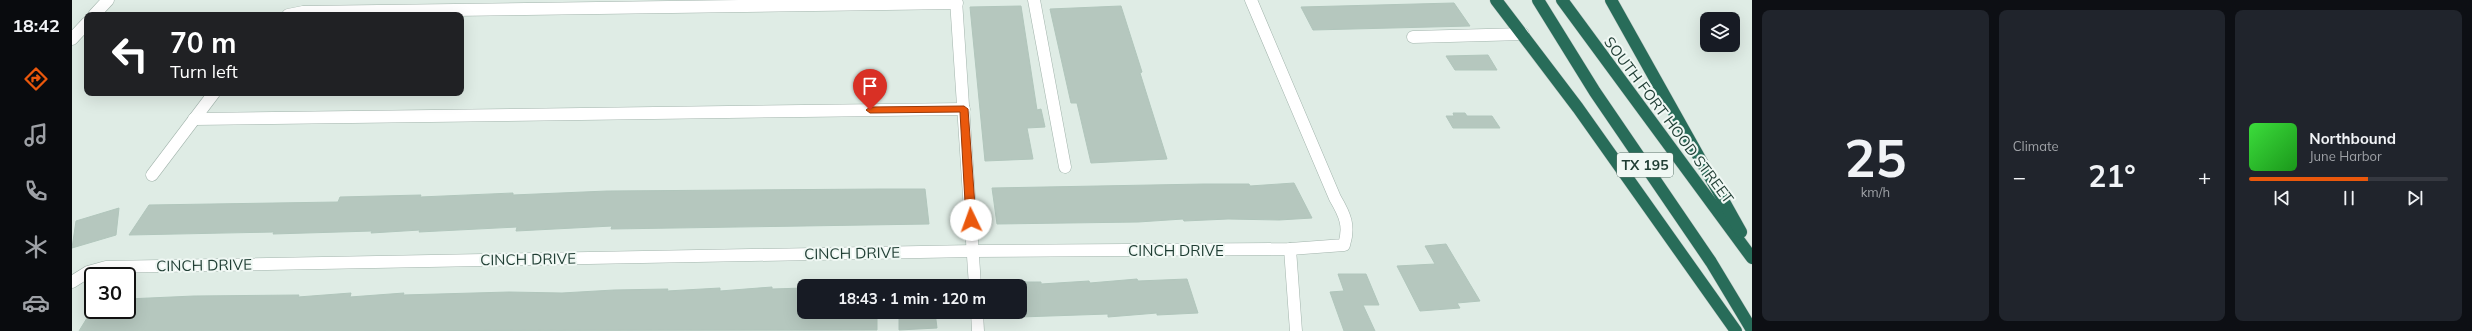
<!DOCTYPE html>
<meta charset="utf-8">
<style>
:root{--surface:#171b24;--page:#20242c;--text:#f1f3f6;--muted:#9ea1a6;--line:#363941;--accent:#ea580c}
body{margin:0;font-family:Mulish,sans-serif;background:var(--page);color:var(--text);height:100vh;display:flex;flex-direction:column;font-size:15px;white-space:nowrap}
*{box-sizing:border-box;margin:0}
p{font-size:13px;color:var(--muted)}
.icon{flex:none;width:22px;height:22px;fill:none;stroke:currentColor;stroke-width:2;stroke-linecap:round;stroke-linejoin:round}
.map{position:relative;flex:1;overflow:hidden}
.side{display:flex;flex-direction:column;gap:10px;padding:10px;background:#0d0f14;width:720px}
.side>*{flex:none}
.hud{position:absolute;left:12px;top:12px;width:380px;height:84px;border-radius:8px;box-shadow:0 4px 16px #0002;background:#202124;color:#fff;overflow:hidden}
.controls{position:absolute;left:1628px;top:12px;display:grid;gap:8px}
.controls a{display:grid;place-items:center;width:40px;height:40px;border-radius:8px;background:var(--surface);box-shadow:0 4px 16px #0002;font-size:20px}
.speed{position:absolute;left:12px;top:267px;display:flex;gap:8px;font-size:20px;font-weight:700;text-align:center}
.speed>*{display:grid;place-content:center;width:52px;height:52px;border-radius:50%;background:var(--surface);box-shadow:0 4px 16px #0002;line-height:1}
.speed .limit{border:2px solid #111;border-radius:6px;background:#fff;color:#111}
.pin{position:absolute;display:grid;place-items:center;width:34px;height:34px;color:#fff;margin:-41px -17px;border-radius:50% 50% 50% 0;rotate:-45deg;box-shadow:0 0 4px #0007}
.pin .icon{rotate:45deg}
.me{position:absolute;width:44px;margin:-22px;rotate:357deg;stroke-linejoin:round;filter:drop-shadow(0 0 3px #0008)}
.turn{display:flex;align-items:center;gap:14px;height:84px;padding:0 20px;font-size:18px}
.turn .icon{width:52px;height:52px;stroke-width:2.5}
.turn b{display:block;font-size:28px;line-height:34px}
.big{font-size:30px;font-weight:700;line-height:1.1}
.side .card{flex:1;display:flex;flex-direction:column;justify-content:center;gap:6px;min-width:0;padding:0 14px;border-radius:8px;background:var(--page)}
.side .dial{align-items:center;gap:0}
.dial b{font-size:52px;line-height:1}
.song{display:flex;align-items:center;gap:12px}
.cover{width:48px;height:48px;border-radius:6px;background:linear-gradient(135deg,hsl(120 70% 55%),hsl(120 70% 35%))}
.played{height:4px;border-radius:2px;background:linear-gradient(90deg,var(--accent) 60%,var(--line) 60%)}
.keys{display:flex;justify-content:space-around;direction:ltr}
.heat{display:flex;justify-content:space-between;align-items:center;font-size:22px;direction:ltr}
.side .tiles{flex:1;display:grid;gap:10px;grid-template-columns:repeat(3,1fr)}
.trip{position:absolute;left:725px;top:279px;width:230px;height:40px;border-radius:8px;background:var(--surface);box-shadow:0 4px 16px #0002;font-weight:700;line-height:40px;text-align:center}
main{display:flex;flex:1;min-height:0}
.tab-bar{display:flex;flex-direction:column;width:72px;justify-content:space-around;align-items:center;background:#090b0e;color:var(--muted)}
.tab-bar .icon{width:28px;height:28px}
.tab-bar .active{color:var(--accent)}
.tab-bar b{font-size:18px;color:var(--text)}
.map>svg:first-child{display:block}
.building{fill:#b5c7be;stroke:#b1c6bc}
.lines{fill:none;stroke-linecap:round;stroke-linejoin:round}
.minor-casing{stroke:#a2b4ac;stroke-width:13}
.highway-casing{stroke:#c0c9c6;stroke-width:13}
.minor{stroke:#fff;stroke-width:12}
.highway{stroke:#286c59;stroke-width:12}
.route{fill:#ea580c;stroke:#983908}
.labels{text-anchor:middle;dominant-baseline:central;stroke-width:4;stroke-linejoin:round;paint-order:stroke}
.shield{fill:#f0f8f4;stroke:#5e756d;stroke-width:1}
.shield-label{font-size:14px;font-weight:bold;fill:#1f3d33}
.street-label{font-size:15px;fill:#1f3d33;stroke:#f0f8f4}
</style>
<main>
<nav class="tab-bar">
<b>18:42</b>
<svg class="icon active" aria-label="directions" viewBox="0 0 24 24"><path d="M12 3l9 9-9 9-9-9zM9 14v-3h6M13 9l2 2-2 2"/></svg>
<svg class="icon" aria-label="music" viewBox="0 0 24 24"><path d="M9 18V5l10-2v13"/><circle cx="6" cy="18" r="3"/><circle cx="16" cy="16" r="3"/></svg>
<svg class="icon" aria-label="phone" viewBox="0 0 24 24"><path d="M5 4h4l2 5-3 2q2 4 5 5l2-3 5 2v4C11 20 4 13 5 4z"/></svg>
<svg class="icon" aria-label="climate" viewBox="0 0 24 24"><path d="M12 3v18M4 7l16 10M4 17L20 7"/></svg>
<svg class="icon" aria-label="car" viewBox="0 0 24 24"><path d="M5 17H2v-5l4-1 3-4h7l3 4 3 1v5h-3M9 17h6M6 11h13"/><circle cx="7" cy="17" r="2"/><circle cx="17" cy="17" r="2"/></svg>
</nav>
<div class="map">
<svg width="1680" height="331" viewBox="0 0 1680 331">
<rect width="100%" height="100%" fill="#dfece5"/>
<g class="building">
<path d="M1382,3L1398,26L1241,30L1229,7Z"/>
<path d="M949,6L965,110L969,109L973,127L955,128L961,159L913,161L898,7Z"/>
<path d="M1049,6L1070,72L1068,73L1095,159L1019,163L1005,103H999L978,9Z"/>
<path d="M1416,55L1425,70H1383L1374,56Z"/>
<path d="M1381,113H1393L1395,116H1420L1428,128H1381L1374,116H1382Z"/>
<path d="M1222,183L1240,218L1207,220L1156,219L1112,221L1111,219L1066,222L925,224L920,188L1132,184H1177L1178,186Z"/>
<path d="M809,189H853L857,224L539,229L540,226L444,231L445,227L347,232L348,230L299,233L300,231L201,234L202,232L57,235L77,205L266,202L268,197L349,195L348,197L441,193V195L535,191Z"/>
<path d="M47,208L44,235L0,248L4,221Z"/>
<path d="M1374,244L1408,301L1385,303L1388,308L1348,311L1325,266L1363,264L1353,246Z"/>
<path d="M1266,274H1294L1307,305H1291L1303,331H1272L1258,292L1272,291Z"/>
<path d="M1065,279L1066,281L1115,279L1126,313L1085,315V313L1036,317V314L948,317V282H969V284L1017,281L1018,283Z"/>
<path d="M700,287V289L732,288V312H805V330L7,331L20,310H55V299L122,296L227,295L226,297L279,293L278,297L332,293L331,295L437,292L490,293L542,290L596,289L595,291L648,288V291Z"/>
<path d="M827,312H863L865,328L827,330Z"/>
</g>
<g class="lines">
<defs>
<g id="minor">
<path d="M884,0L903,286"/>
<path d="M962,0L993,167"/>
<path d="M22,15L36,0"/>
<path d="M216,15L231,12L885,3"/>
<path d="M1341,37L1451,34"/>
<path d="M0,39L15,23"/>
<path d="M122,119L892,109"/>
<path d="M80,175L142,93"/>
<path d="M1218,249L1224,331"/>
<path d="M0,282L16,272L34,267L901,251L1218,249L1272,245C1278,226 1273,215 1263,198L1179,0"/>
<path d="M905,312L906,331"/>
</g>
<g id="highway">
<path d="M1424,0L1506,108L1664,331"/>
<path d="M1466,0L1523,92L1639,262L1680,330"/>
<path d="M1490,0L1680,258"/>
<path d="M1539,0L1669,232"/>
</g>
</defs>
<use href="#minor" class="minor-casing"/>
<use href="#highway" class="highway-casing"/>
<use href="#minor" class="minor"/>
<use href="#highway" class="highway"/>
</g>
<path class="route" d="M892,106L896,109L904,220L899,223L894,220L888,112L798,113L794,110L798,107Z"/>
<g class="labels">
<rect class="shield" x="1545" y="153" width="56" height="24" rx="3"/>
<g class="shield-label">
<text x="1573" y="165">TX 195</text>
</g>
<g class="street-label">
<text transform="translate(1597 120) rotate(53)">SOUTH FORT HOOD STREET</text>
<text x="1104" y="250">CINCH DRIVE</text>
<text transform="translate(780 253) rotate(-1)">CINCH DRIVE</text>
<text transform="translate(456 259) rotate(-1)">CINCH DRIVE</text>
<text transform="translate(132 265) rotate(-1)">CINCH DRIVE</text>
</g>
</g>
</svg>
<div class="controls">
<a><svg class="icon" aria-label="layers" viewBox="0 0 24 24"><path d="M12 4l9 5-9 5-9-5zM3 14l9 5 9-5"/></svg></a>
</div>
<div class="speed"><div class="limit">30</div></div>
<div class="pin" style="left:798px;top:110px;background:#d93025"><svg class="icon" aria-label="arrive" viewBox="0 0 24 24"><path d="M6 21V4h12l-3 4 3 4H6"/></svg></div>
<svg class="me" style="left:899px;top:220px" viewBox="-20 -20 40 40"><circle r="19" fill="#fff"/><path d="M0-13L10 11 0 6-10 11z" fill="#ea580c"/></svg>
<div class="trip">18:43 · 1 min · 120 m</div>
<div class="hud">
<div class="turn"><svg class="icon" aria-label="left" viewBox="0 0 24 24"><path d="M17 20v-9H6M10 6l-5 5 5 5"/></svg><div><b>70 m</b>Turn left</div></div>
</div>
</div>
<section class="side">
<div class="tiles">
<div class="card dial"><b>25</b><p>km/h</p></div>
<div class="card"><p>Climate</p>
<div class="heat"><a>−</a><b class="big">21°</b><a>+</a></div>
</div>
<div class="card">
<div class="song"><i class="cover"></i><div><b>Northbound</b><p>June Harbor</p></div></div>
<div class="played"></div>
<div class="keys"><svg class="icon" aria-label="previous" viewBox="0 0 24 24"><path d="M18 5L8 12l10 7zM5 5v14"/></svg><svg class="icon" aria-label="pause" viewBox="0 0 24 24"><path d="M8 5v14M16 5v14"/></svg><svg class="icon" aria-label="next" viewBox="0 0 24 24"><path d="M6 5l10 7-10 7zM19 5v14"/></svg></div>
</div>
</div>
</section>
</main>
